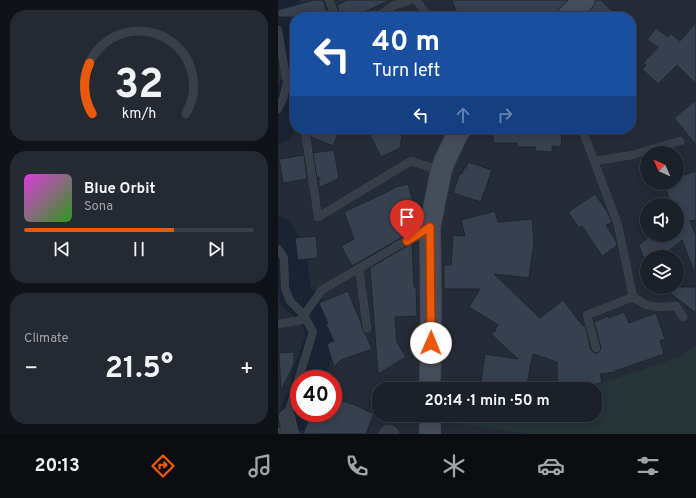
<!DOCTYPE html>
<meta charset="utf-8">
<style>
:root{--surface:#1c2129;--page:#252931;--text:#f1f3f6;--muted:#a0a3a8;--line:#3a3e46;--accent:#ea580c}
body{margin:0;font-family:Overpass,sans-serif;background:var(--page);color:var(--text);height:100vh;display:flex;flex-direction:column;font-size:15px;white-space:nowrap}
*{box-sizing:border-box;margin:0}
p{font-size:13px;color:var(--muted)}
.icon{flex:none;width:22px;height:22px;fill:none;stroke:currentColor;stroke-width:2;stroke-linecap:round;stroke-linejoin:round}
.map{position:relative;flex:1;overflow:hidden}
.details{display:flex;flex-direction:column;gap:10px;padding:10px;background:#0f1217;width:278px}
.details>*{flex:none}
.top-card{position:absolute;left:12px;top:12px;width:346px;height:122px;border-radius:16px;box-shadow:0 2px 10px #0003,0 0 0 1px var(--line);background:#1a4fa0;color:#fff;overflow:hidden}
.needle{width:26px;rotate:315deg}
.controls{position:absolute;left:362px;top:146px;display:grid;gap:8px}
.controls a{display:grid;place-items:center;width:44px;height:44px;border-radius:50%;background:var(--surface);box-shadow:0 2px 10px #0003,0 0 0 1px var(--line);font-size:20px}
.speed{position:absolute;left:12px;top:370px;display:flex;gap:8px;font-size:20px;font-weight:700;text-align:center}
.speed>*{display:grid;place-content:center;width:52px;height:52px;border-radius:50%;background:var(--surface);box-shadow:0 2px 10px #0003,0 0 0 1px var(--line);line-height:1}
.speed .limit{border:6px solid #d22;background:#fff;color:#111}
.pin{position:absolute;display:grid;place-items:center;width:34px;height:34px;color:#fff;margin:-41px -17px;border-radius:50% 50% 50% 0;rotate:-45deg;box-shadow:0 0 4px #0007}
.pin .icon{rotate:45deg}
.me{position:absolute;width:44px;margin:-22px;rotate:1deg;stroke-linejoin:round;filter:drop-shadow(0 0 3px #0008)}
.turn{display:flex;align-items:center;gap:14px;height:84px;padding:0 16px;font-size:18px}
.turn .icon{width:52px;height:52px;stroke-width:2.5}
.turn b{display:block;font-size:28px;line-height:34px}
.lanes{display:flex;align-items:center;height:38px;padding:0 16px;background:#0003;justify-content:center;gap:20px;direction:ltr}
.lanes .off{opacity:.35}
.big{font-size:30px;font-weight:700;line-height:1.1}
.details .card{flex:1;display:flex;flex-direction:column;justify-content:center;gap:6px;min-width:0;padding:0 14px;border-radius:16px;background:var(--page)}
.details .dial{align-items:center;gap:0}
.dial svg{height:104px;overflow:visible;fill:none;stroke:var(--line);stroke-width:7;stroke-linecap:round;text-anchor:middle}
.dial text{fill:var(--text);stroke:none}
.song{display:flex;align-items:center;gap:12px}
.cover{width:48px;height:48px;border-radius:6px;background:linear-gradient(135deg,hsl(300 70% 55%),hsl(110 70% 35%))}
.played{height:4px;border-radius:2px;background:linear-gradient(90deg,var(--accent) 65%,var(--line) 65%)}
.keys{display:flex;justify-content:space-around;direction:ltr}
.heat{display:flex;justify-content:space-between;align-items:center;font-size:22px;direction:ltr}
.trip{position:absolute;left:94px;top:382px;width:230px;height:40px;border-radius:16px;background:var(--surface);box-shadow:0 2px 10px #0003,0 0 0 1px var(--line);font-weight:700;line-height:40px;text-align:center}
.tabs{display:flex;height:64px;justify-content:space-around;align-items:center;background:#0b0d10;color:var(--muted)}
.tabs .icon{width:28px;height:28px}
.tabs .on{color:var(--accent)}
.tabs b{font-size:18px;color:var(--text)}
main{display:flex;flex:1;min-height:0}
.map>svg:first-child{display:block}
.green{fill:#263538}
.lines{fill:none;stroke-linecap:round;stroke-linejoin:round}
.river{stroke:#192333;stroke-width:32}
.building{fill:#37404e;stroke:#1f252f}
.lane-casing{stroke:#414751;stroke-width:8}
.street-casing{stroke:#414751;stroke-width:16}
.secondary-casing{stroke:#414751;stroke-width:22}
.lane{stroke:#383e48;stroke-width:7}
.street{stroke:#383e48;stroke-width:14}
.secondary{stroke:#464d5a;stroke-width:20}
.route-casing{stroke:#983908;stroke-width:10}
.route{stroke:#ea580c;stroke-width:7}
</style>
<main>
<section class="details">
<div class="card dial"><svg viewBox="0 0 100 80">
<path d="M14 69A42 42 0 1 1 86 69"/>
<path d="M14 69A42 42 0 0 1 12 30" stroke="#ea580c"/>
<text x="50" y="56" font-size="32" font-weight="700">32</text>
<text x="50" y="72" font-size="11">km/h</text>
</svg></div>
<div class="card">
<div class="song"><i class="cover"></i><div><b>Blue Orbit</b><p>Sona</p></div></div>
<div class="played"></div>
<div class="keys"><svg class="icon" aria-label="previous" viewBox="0 0 24 24"><path d="M18 5L8 12l10 7zM5 5v14"/></svg><svg class="icon" aria-label="pause" viewBox="0 0 24 24"><path d="M8 5v14M16 5v14"/></svg><svg class="icon" aria-label="next" viewBox="0 0 24 24"><path d="M6 5l10 7-10 7zM19 5v14"/></svg></div>
</div>
<div class="card"><p>Climate</p>
<div class="heat"><a>−</a><b class="big">21.5°</b><a>+</a></div>
</div>
</section>
<div class="map">
<svg width="418" height="434" viewBox="0 0 418 434">
<rect width="100%" height="100%" fill="#252c37"/>
<path class="green" d="M418,345V434H254L160,421V415H317V389H307L401,357Z"/>
<g class="lines">
<g class="river">
<path d="M5,0L17,61"/>
<path d="M0,127L17,87"/>
<path d="M0,233L13,253L17,296L39,316L44,337L29,379"/>
<path d="M17,416L21,404"/>
</g>
</g>
<g class="building">
<path d="M36,0H45L48,10H50L53,17H0V10Z"/>
<path d="M70,0H112L75,17H63L59,5Z"/>
<path d="M174,0H290L281,9L278,14V17H180Z"/>
<path d="M317,0H323L340,17H305L314,8L317,3Z"/>
<path d="M418,22V84L399,65L380,84L364,69L368,65L365,63L380,47L369,40L378,28L390,37L392,33L402,41Z"/>
<path d="M418,100V145L396,118Z"/>
<path d="M32,129H62L55,146L33,137Z"/>
<path d="M89,129H125L122,148L103,157Z"/>
<path d="M215,129H284L283,147L274,146V152L257,151V147H239V143H215Z"/>
<path d="M56,150L61,178L41,188V177L39,178L35,153Z"/>
<path d="M26,155L29,179L5,183L1,159Z"/>
<path d="M190,162L214,170L203,202L175,193L182,173L184,174L186,168H188Z"/>
<path d="M418,171V220L412,221L418,235L417,274L404,240L384,257H365L361,245L373,235H399V202L393,204L387,186L395,183H399V177Z"/>
<path d="M130,184L137,209L141,228L133,230V232L74,266L63,246L76,239L66,212L115,189L114,188Z"/>
<path d="M317,194L330,213L334,223L328,225L338,241L339,246L324,256L304,226L301,228L290,212Z"/>
<path d="M217,211L220,222L254,219L256,242L251,278L216,274L262,318L285,300L305,326L307,325L313,350L316,353H319L322,351L323,347L316,322L330,316L331,318L346,312L351,323L378,313L387,339L382,341L386,354L337,371V372L322,374L324,383L308,386H279V362L255,354L248,389H202L207,354L240,359L213,334L218,330L217,329L220,325L191,307L202,289H166V265H173L175,235L187,236L183,220Z"/>
<path d="M38,236L40,258L20,260L17,238Z"/>
<path d="M134,243L136,287H138L139,316L117,317L119,342L128,357L100,374L92,268Z"/>
<path d="M384,287H418V313Z"/>
<path d="M70,291L83,323L85,331L87,333L94,349L63,360L56,367L49,344L56,341L48,324L50,323L41,303Z"/>
<path d="M16,352V364L3,391L1,353Z"/>
<path d="M55,398L77,405L96,414L88,434H25L33,413H55Z"/>
</g>
<g class="lines">
<defs>
<g id="lane">
<path d="M51,0L58,17"/>
<path d="M138,0L151,17"/>
<path d="M99,17L115,6L132,0"/>
<path d="M0,30L9,83L5,99L0,109"/>
<path d="M27,129V130L40,217L133,161L163,171"/>
<path d="M304,129L340,225L355,297L368,305L382,307L398,306L405,317"/>
<path d="M317,161L354,155L402,141"/>
<path d="M0,249L6,258L7,288L12,301L26,315L35,332L9,417"/>
<path d="M81,268L89,328"/>
<path d="M26,315L44,290L150,228"/>
<path d="M0,324L28,319"/>
<path d="M318,348L309,315L355,297"/>
<path d="M0,432H12"/>
</g>
<g id="street">
<path d="M9,417L13,434"/>
<path d="M109,434L111,433L113,434"/>
</g>
<g id="secondary">
<path d="M289,17L306,0"/>
<path d="M152,389L153,312L152,227L163,171L167,160L180,133L183,129"/>
<path d="M152,434V415"/>
</g>
</defs>
<use href="#lane" class="lane-casing"/>
<use href="#street" class="street-casing"/>
<use href="#secondary" class="secondary-casing"/>
<use href="#lane" class="lane"/>
<use href="#street" class="street"/>
<use href="#secondary" class="secondary"/>
</g>
<g class="lines">
<defs>
<path id="route" d="M129,241L152,227L153,343"/>
</defs>
<use href="#route" class="route-casing"/>
<use href="#route" class="route"/>
</g>
</svg>
<div class="controls">
<a><svg class="needle" viewBox="-14 -14 28 28"><path d="M0-13l5 13h-10z" fill="#e53935"/><path d="M0 13l5-13h-10z" fill="#a0a3a8"/></svg></a>
<a><svg class="icon" aria-label="sound" viewBox="0 0 24 24"><path d="M4 9h4l5-4v14l-5-4H4zM17 9q2 3 0 6"/></svg></a>
<a><svg class="icon" aria-label="layers" viewBox="0 0 24 24"><path d="M12 4l9 5-9 5-9-5zM3 14l9 5 9-5"/></svg></a>
</div>
<div class="speed"><div class="limit">40</div></div>
<div class="pin" style="left:129px;top:241px;background:#d93025"><svg class="icon" aria-label="arrive" viewBox="0 0 24 24"><path d="M6 21V4h12l-3 4 3 4H6"/></svg></div>
<svg class="me" style="left:153px;top:343px" viewBox="-20 -20 40 40"><circle r="19" fill="#fff"/><path d="M0-13L10 11 0 6-10 11z" fill="#ea580c"/></svg>
<div class="trip">20:14 · 1 min · 50 m</div>
<div class="top-card">
<div class="turn"><svg class="icon" aria-label="left" viewBox="0 0 24 24"><path d="M17 20v-9H6M10 6l-5 5 5 5"/></svg><div><b>40 m</b>Turn left</div></div>
<div class="lanes"><svg class="icon" aria-label="left" viewBox="0 0 24 24"><path d="M17 20v-9H6M10 6l-5 5 5 5"/></svg><svg class="icon off" aria-label="ahead" viewBox="0 0 24 24"><path d="M12 20V5M6 11l6-6 6 6"/></svg><svg class="icon off" aria-label="right" viewBox="0 0 24 24"><path d="M7 20v-9h11M14 6l5 5-5 5"/></svg></div>
</div>
</div>
</main>
<nav class="tabs">
<b>20:13</b>
<svg class="icon on" aria-label="directions" viewBox="0 0 24 24"><path d="M12 3l9 9-9 9-9-9zM9 14v-3h6M13 9l2 2-2 2"/></svg>
<svg class="icon" aria-label="music" viewBox="0 0 24 24"><path d="M9 18V5l10-2v13"/><circle cx="6" cy="18" r="3"/><circle cx="16" cy="16" r="3"/></svg>
<svg class="icon" aria-label="phone" viewBox="0 0 24 24"><path d="M5 4h4l2 5-3 2q2 4 5 5l2-3 5 2v4C11 20 4 13 5 4z"/></svg>
<svg class="icon" aria-label="climate" viewBox="0 0 24 24"><path d="M12 3v18M4 7l16 10M4 17L20 7"/></svg>
<svg class="icon" aria-label="car" viewBox="0 0 24 24"><path d="M5 17H2v-5l4-1 3-4h7l3 4 3 1v5h-3M9 17h6M6 11h13"/><circle cx="7" cy="17" r="2"/><circle cx="17" cy="17" r="2"/></svg>
<svg class="icon" aria-label="filters" viewBox="0 0 24 24"><path d="M4 7h16M4 17h16"/><circle cx="9" cy="7" r="2"/><circle cx="15" cy="17" r="2"/></svg>
</nav>
